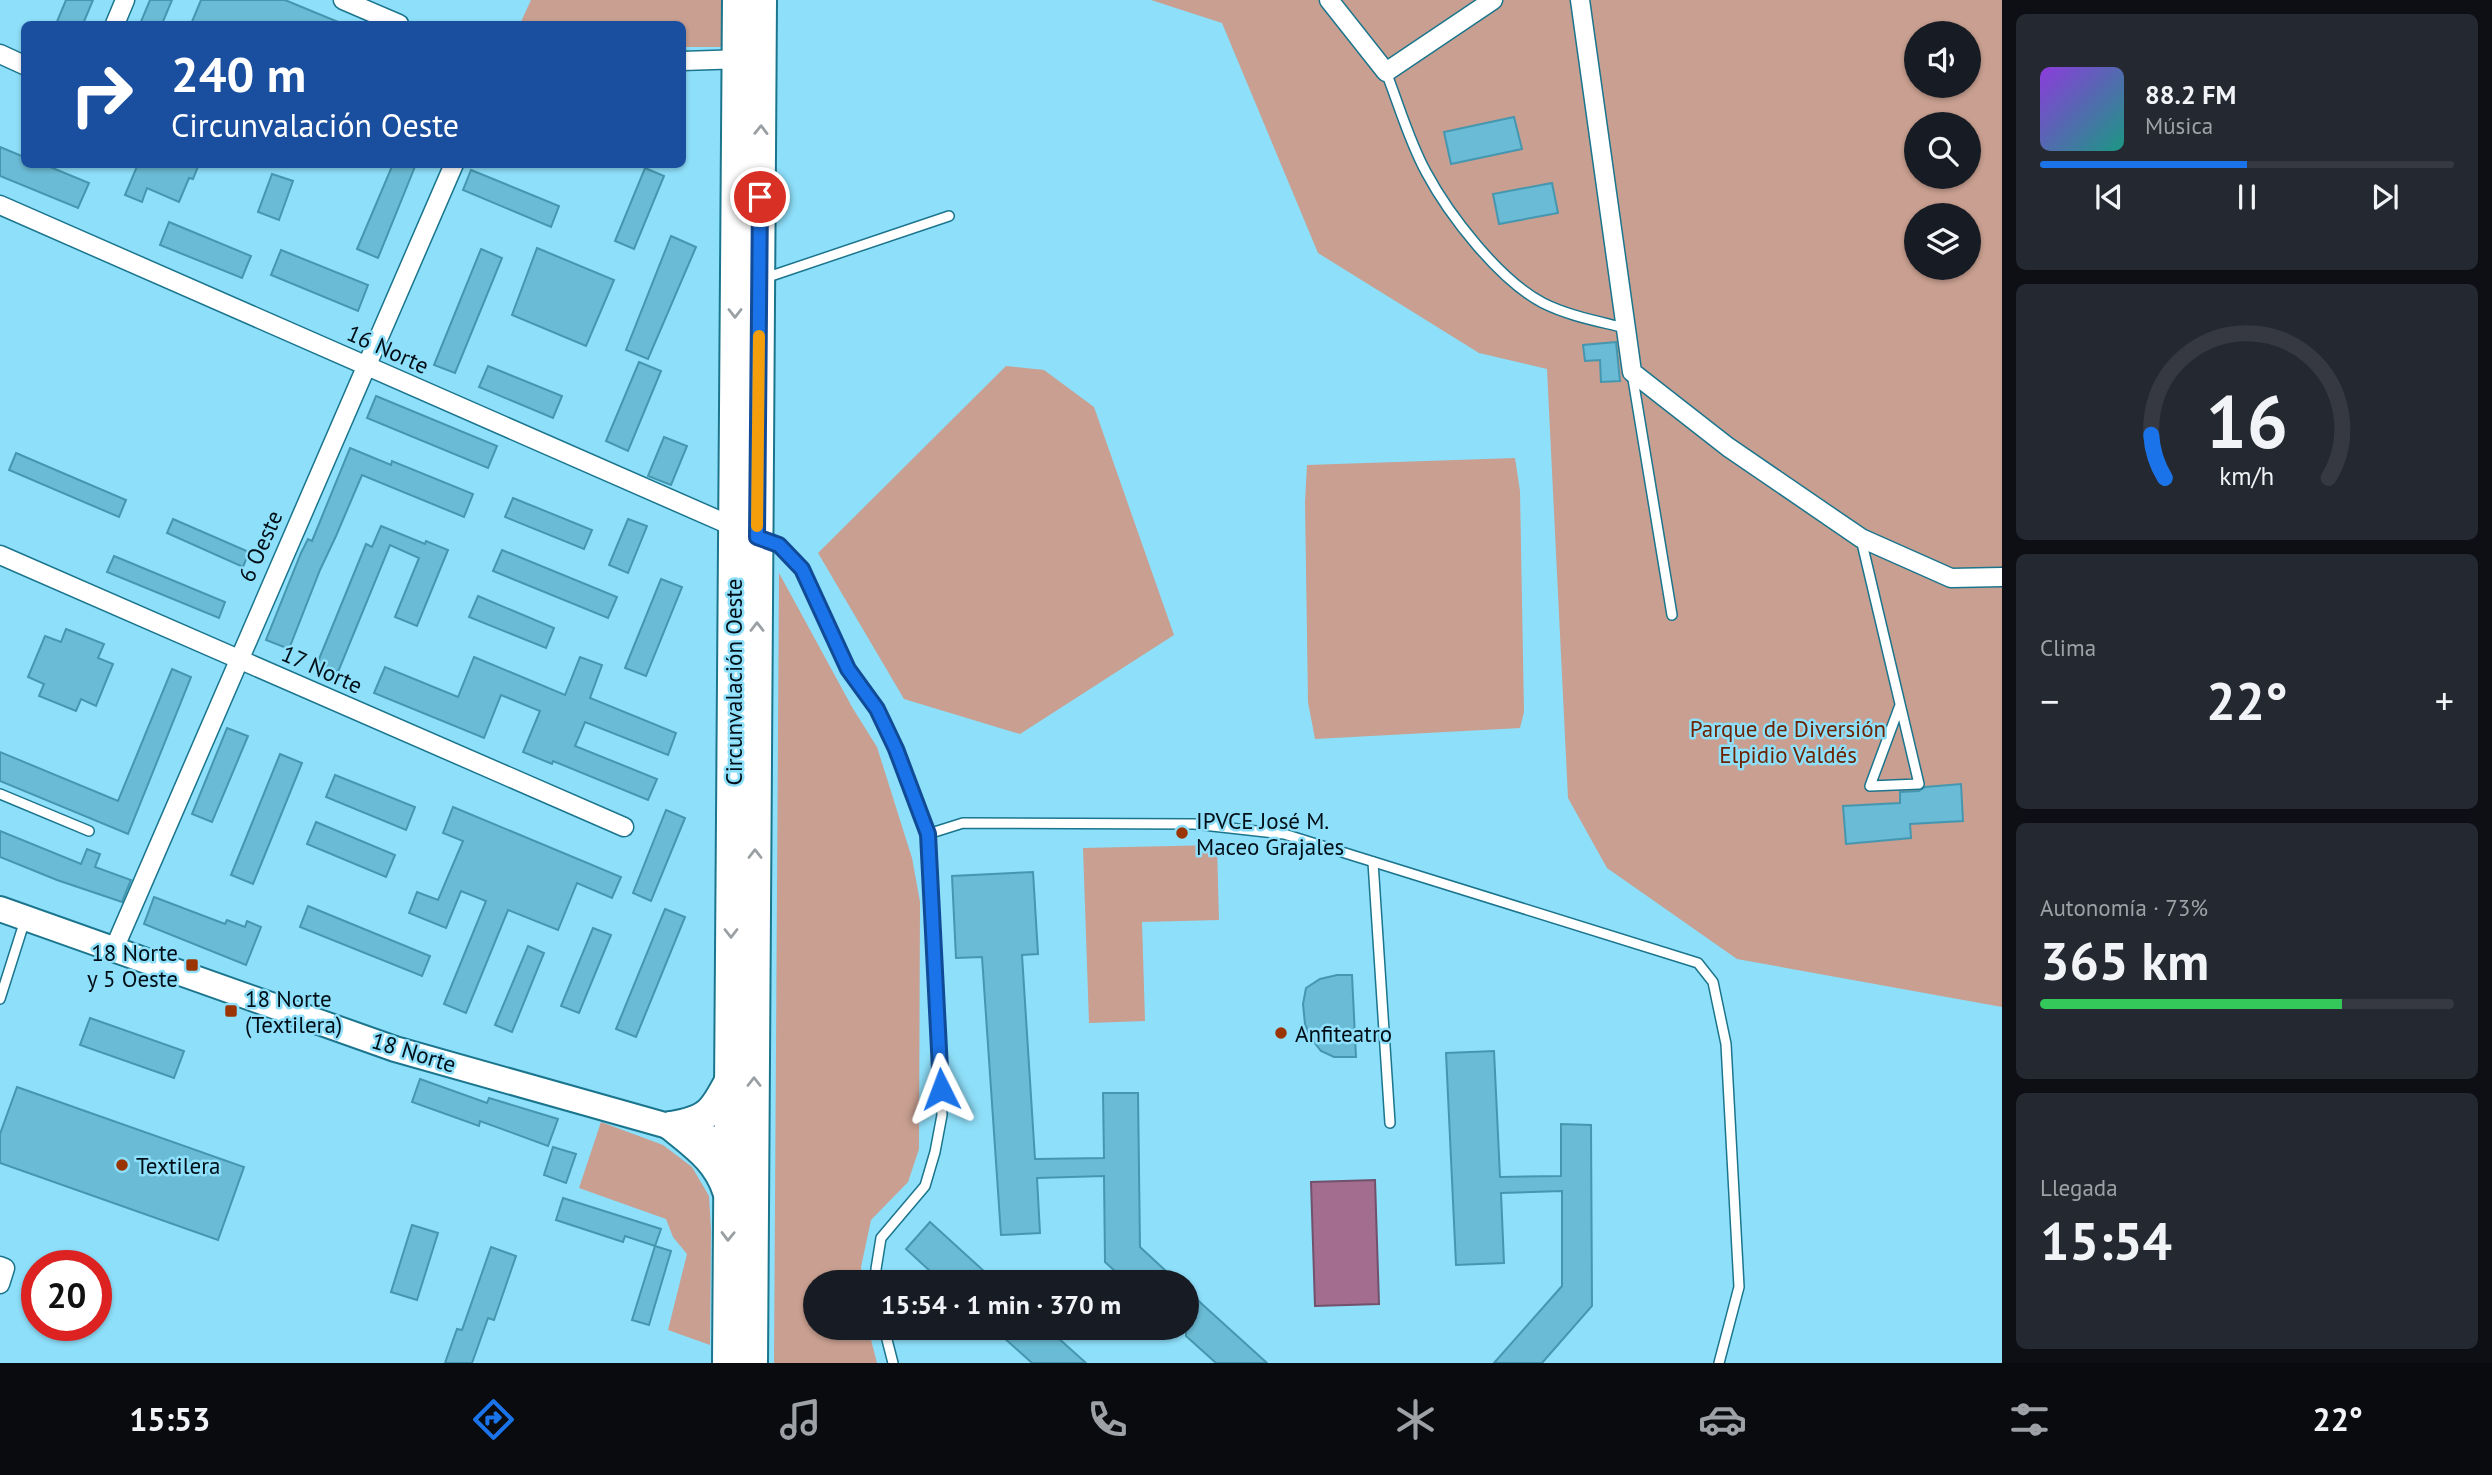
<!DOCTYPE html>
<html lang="es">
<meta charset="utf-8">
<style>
:root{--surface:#171b24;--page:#242831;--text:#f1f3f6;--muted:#9ea1a6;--line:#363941;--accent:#1a73e8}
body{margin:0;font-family:"PT Sans",sans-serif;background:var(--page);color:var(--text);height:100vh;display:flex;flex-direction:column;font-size:26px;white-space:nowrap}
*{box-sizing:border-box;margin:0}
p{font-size:23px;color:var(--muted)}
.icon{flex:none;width:38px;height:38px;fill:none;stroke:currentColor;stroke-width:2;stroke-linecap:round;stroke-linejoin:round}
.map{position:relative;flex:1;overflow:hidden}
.panel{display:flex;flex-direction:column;gap:14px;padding:14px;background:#0d0f14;width:490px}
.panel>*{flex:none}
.hud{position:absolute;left:21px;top:21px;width:665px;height:147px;border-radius:10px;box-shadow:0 2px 5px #0004;background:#1a4fa0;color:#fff;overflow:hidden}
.tools{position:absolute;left:1904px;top:21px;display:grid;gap:14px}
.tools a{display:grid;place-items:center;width:77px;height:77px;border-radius:50%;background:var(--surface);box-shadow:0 2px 5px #0004;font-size:35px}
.speed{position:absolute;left:21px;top:1250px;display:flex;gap:14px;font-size:35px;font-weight:700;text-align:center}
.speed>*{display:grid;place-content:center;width:91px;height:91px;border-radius:50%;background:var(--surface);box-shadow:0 2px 5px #0004;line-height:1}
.speed .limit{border:10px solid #d22;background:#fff;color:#111}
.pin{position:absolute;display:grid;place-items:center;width:60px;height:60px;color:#fff;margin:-30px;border:4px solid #fff;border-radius:50%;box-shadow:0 2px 7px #0007}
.me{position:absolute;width:77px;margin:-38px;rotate:357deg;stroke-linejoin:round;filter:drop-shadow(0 0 5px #0008)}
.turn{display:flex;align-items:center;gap:24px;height:147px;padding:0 35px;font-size:32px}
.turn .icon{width:91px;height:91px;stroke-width:2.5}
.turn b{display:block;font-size:49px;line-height:60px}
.big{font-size:52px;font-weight:600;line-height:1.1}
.panel .card{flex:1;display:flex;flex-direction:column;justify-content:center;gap:10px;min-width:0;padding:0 24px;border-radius:10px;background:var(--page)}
.panel .dial{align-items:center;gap:0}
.dial svg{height:182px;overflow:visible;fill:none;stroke:var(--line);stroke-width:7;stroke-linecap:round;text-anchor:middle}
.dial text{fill:var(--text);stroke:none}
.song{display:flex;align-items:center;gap:21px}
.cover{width:84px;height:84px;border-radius:10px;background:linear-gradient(135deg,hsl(270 70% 55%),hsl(170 70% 35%))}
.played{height:7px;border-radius:4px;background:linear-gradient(90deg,var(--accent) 50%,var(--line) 50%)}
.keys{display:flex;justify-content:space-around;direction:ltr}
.heat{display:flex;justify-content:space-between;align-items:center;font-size:38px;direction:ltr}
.charge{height:10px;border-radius:5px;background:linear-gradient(90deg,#34c759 73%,var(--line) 0)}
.trip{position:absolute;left:803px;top:1270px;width:396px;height:70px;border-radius:35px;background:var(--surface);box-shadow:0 2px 5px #0004;font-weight:600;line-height:70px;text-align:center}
.menu{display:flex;height:112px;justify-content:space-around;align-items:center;background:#090b0e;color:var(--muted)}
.menu .icon{width:49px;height:49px}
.menu .selected{color:var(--accent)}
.menu b{font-size:32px;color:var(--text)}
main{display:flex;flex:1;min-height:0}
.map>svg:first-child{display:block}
.green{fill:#c89f90;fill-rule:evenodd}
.water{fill:#a26d8f;stroke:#71516b;stroke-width:2}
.building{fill:#6abbd5;stroke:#4597b0;stroke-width:2}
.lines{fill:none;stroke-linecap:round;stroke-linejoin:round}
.lane-casing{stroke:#1b758d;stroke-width:12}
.street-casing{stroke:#1b758d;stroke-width:21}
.secondary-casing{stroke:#1b758d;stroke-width:28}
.primary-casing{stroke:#1b758d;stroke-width:32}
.lane{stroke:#fff;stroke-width:9}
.street{stroke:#fff;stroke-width:18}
.secondary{stroke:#fff;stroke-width:24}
.primary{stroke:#fff;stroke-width:28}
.oneway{stroke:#999fa2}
.route-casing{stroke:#114b97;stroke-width:18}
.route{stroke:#1a73e8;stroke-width:12}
.slow{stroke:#f59e0b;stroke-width:12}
.poi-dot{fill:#9a3503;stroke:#8edffa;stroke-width:2.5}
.labels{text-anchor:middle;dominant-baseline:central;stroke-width:5;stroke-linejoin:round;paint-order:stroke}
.street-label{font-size:23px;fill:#000f17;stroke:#8edffa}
.park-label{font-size:23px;fill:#6d2301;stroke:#8edffa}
.poi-label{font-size:23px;fill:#000f17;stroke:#8edffa;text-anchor:start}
</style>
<main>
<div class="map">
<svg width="2002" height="1363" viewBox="0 0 2002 1363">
<rect width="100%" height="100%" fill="#8edffa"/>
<g class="green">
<path d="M531,0H723L722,47H683L682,24H520Z"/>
<path d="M1151,0H2002V1007L1737,959L1607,868L1568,798L1547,369L1479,353L1318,253L1222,23ZM1916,33H1969V86H1916ZM1916,124H1969V177H1916ZM1916,215H1969V268H1916Z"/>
<path d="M1006,366L1044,370L1094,407L1174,635L1020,734L904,699L818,553Z"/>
<path d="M1515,458L1520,491L1524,712L1520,728L1315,739L1308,702L1305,502L1307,465Z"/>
<path d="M779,573L852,707L877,747L912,858L920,902L919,1149L908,1182L871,1220L861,1267L863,1283H816V1328H868L877,1363H774Z"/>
<path d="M1217,845L1219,920L1142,922L1145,1021L1089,1023L1083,848Z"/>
<path d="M601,1122L663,1145L692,1167L709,1196L711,1230L710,1345L668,1330L687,1254L673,1237L666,1219L579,1188Z"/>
</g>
<path class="water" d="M1375,1180L1379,1304L1315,1306L1311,1182Z"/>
<g class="building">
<path d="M66,0H93L83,24H56Z"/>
<path d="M150,0H172L162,24H140Z"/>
<path d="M201,0H285L343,24H191Z"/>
<path d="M1514,117L1522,149L1451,164L1444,132Z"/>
<path d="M0,147L24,157V164H43L89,183L78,208L0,176Z"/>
<path d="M138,164H199L193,179L189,178L179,202L147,188L142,202L125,195Z"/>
<path d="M393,164H416L378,258L357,249Z"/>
<path d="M645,168L664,176L634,249L615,241Z"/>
<path d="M471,170L559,206L551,227L463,190Z"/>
<path d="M272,174L293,181L279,220L258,212Z"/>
<path d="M1552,183L1558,213L1499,224L1493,194Z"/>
<path d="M169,222L251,256L242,278L160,245Z"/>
<path d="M671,236L696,247L648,359L626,350Z"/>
<path d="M537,248L614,280L586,346L512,315Z"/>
<path d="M481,249L502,258L455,373L434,365Z"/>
<path d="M281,250L368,285L358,311L271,275Z"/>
<path d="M1616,342L1620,381L1601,382L1600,360L1585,361L1583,345Z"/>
<path d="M639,362L661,371L628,451L606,441Z"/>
<path d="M488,366L562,396L553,418L479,387Z"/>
<path d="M376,396L497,446L488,468L367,418Z"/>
<path d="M664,437L687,446L671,485L648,476Z"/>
<path d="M350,448L391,465L392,461L473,494L464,517L362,475L336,536L320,570L289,649L266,640L301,553L308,539L312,541Z"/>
<path d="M16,453L126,500L119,517L9,470Z"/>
<path d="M513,498L592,530L584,549L505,517Z"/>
<path d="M173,519L249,552L243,567L167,533Z"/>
<path d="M628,519L647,526L628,573L609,565Z"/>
<path d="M381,526L425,544L426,541L448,550L417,626L395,617L419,558L390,545L338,672L317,664L366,544L372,547Z"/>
<path d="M502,550L617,597L608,618L493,571Z"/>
<path d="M114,556L225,602L219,618L107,572Z"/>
<path d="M661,579L682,587L646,676L625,668Z"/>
<path d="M478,596L554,628L546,648L469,617Z"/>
<path d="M66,629L104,644L98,658L113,664L96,706L81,699L76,711L39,696L44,684L28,677L45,636L61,642Z"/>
<path d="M474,657L565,695L580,657L602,665L590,698L676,733L668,755L585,722L575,746L657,779L648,800L553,761L552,764L523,752L540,711L501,695L484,738L374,693L385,667L458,697Z"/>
<path d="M172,669L191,677L128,834L0,781V752L118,801Z"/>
<path d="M227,728L248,736L212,822L192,814Z"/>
<path d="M280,754L302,763L253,884L231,875Z"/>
<path d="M335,775L415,807L406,830L326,797Z"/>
<path d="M1961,784L1963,821L1910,824L1911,838L1846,844L1843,806L1900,803V792L1919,791L1925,787Z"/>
<path d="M453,807L621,877L612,898L577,883L558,930L508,910L466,1013L444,1004L486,901L461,891L446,928L409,913L417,892L438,900L463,841L443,833Z"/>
<path d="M666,810L685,818L651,901L633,893Z"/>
<path d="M316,822L395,855L386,877L307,844Z"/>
<path d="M0,831L81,864L87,849L100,854L95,867L131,880L122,902L57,880L0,857Z"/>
<path d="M1033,872L1038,954L1022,955L1035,1159L1104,1158L1103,1093H1138L1140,1247L1179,1283H1128L1105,1262L1104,1176L1037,1178L1040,1233L1001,1235L982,957L956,958L952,876Z"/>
<path d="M154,897L225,924L227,920L245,927L247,921L261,927L246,965L144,924Z"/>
<path d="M308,906L430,956L422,976L300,927Z"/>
<path d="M665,909L685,917L636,1037L616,1029Z"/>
<path d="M593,928L611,935L579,1013L561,1006Z"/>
<path d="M528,946L544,953L512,1032L495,1025Z"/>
<path d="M1337,975H1352L1356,1057H1334L1321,1051L1310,1037L1305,1024L1303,1004L1306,988L1320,979Z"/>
<path d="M90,1018L184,1051L174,1078L80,1045Z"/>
<path d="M1494,1051L1500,1177L1561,1176V1124L1591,1125L1592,1306L1542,1363H1494L1562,1286V1191L1501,1193L1504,1263L1456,1265L1446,1053Z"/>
<path d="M420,1079L487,1103L489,1098L558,1119L548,1146L480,1121L479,1126L412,1102Z"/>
<path d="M17,1087L244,1167L218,1240L0,1163V1134Z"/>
<path d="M553,1147L576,1154L566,1183L544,1175Z"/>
<path d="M563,1198L661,1229L655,1246L625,1236L623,1242L556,1220Z"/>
<path d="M930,1222L997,1283H943L906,1249Z"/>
<path d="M412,1225L438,1233L417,1300L391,1292Z"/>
<path d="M655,1246L671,1251L649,1325L632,1320Z"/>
<path d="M491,1247L516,1256L494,1320L488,1318L472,1363H445L457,1329L462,1330Z"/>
<path d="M1186,1289L1203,1305L1267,1363H1216L1186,1336Z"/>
<path d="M993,1328H1047L1086,1363H1032Z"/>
</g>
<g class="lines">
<defs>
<g id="lane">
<path d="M1386,72C1399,105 1409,141 1426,172C1449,215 1499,280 1543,303C1569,316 1598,321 1625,328"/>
<path d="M765,278L949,216"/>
<path d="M1632,373L1672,615"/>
<path d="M762,539L779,545L802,569L848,669L877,709L896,749L928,834L942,1115L935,1152L925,1186L881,1238L876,1269L878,1283"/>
<path d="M1861,539L1919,784L1870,786L1900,705"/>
<path d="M0,794L89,831"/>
<path d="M928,834L963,823L1194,824L1284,834L1698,963L1713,982L1726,1044L1739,1287L1719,1363"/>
<path d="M1373,862L1390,1123"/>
<path d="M0,999L25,920"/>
<path d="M884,1328L893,1363"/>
</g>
<g id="street">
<path d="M343,0L399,24"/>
<path d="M1329,0L1386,72L1493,0"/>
<path d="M1580,0L1632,372L1728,447L1861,538L1951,578L2002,577"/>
<path d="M115,24L125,0"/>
<path d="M0,54L24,65"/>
<path d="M682,61L744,59"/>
<path d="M0,205L741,530"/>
<path d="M0,555L624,827"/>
<path d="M114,949L454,164"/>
<path d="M0,1266L5,1268L0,1284"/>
</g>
<path id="secondary" d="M0,909L395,1049L746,1148"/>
<g id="primary">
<path d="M671,1126C695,1146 717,1160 727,1191"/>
<path d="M671,1126C708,1120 713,1112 730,1079"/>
<path d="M727,1363L737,0"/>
<path d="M753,1363L762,0"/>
</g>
</defs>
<use href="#lane" class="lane-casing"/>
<use href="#street" class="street-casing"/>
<use href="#secondary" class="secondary-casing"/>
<use href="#primary" class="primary-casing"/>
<use href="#lane" class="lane"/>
<use href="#street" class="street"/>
<use href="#secondary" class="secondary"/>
<use href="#primary" class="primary"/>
</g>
<defs><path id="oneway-chevron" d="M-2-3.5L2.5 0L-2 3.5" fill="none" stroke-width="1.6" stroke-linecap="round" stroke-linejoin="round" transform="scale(1.75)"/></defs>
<g class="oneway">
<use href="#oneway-chevron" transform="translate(761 130) rotate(-89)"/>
<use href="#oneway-chevron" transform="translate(735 313) rotate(90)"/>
<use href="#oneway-chevron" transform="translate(757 627) rotate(-90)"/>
<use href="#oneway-chevron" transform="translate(755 854) rotate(-90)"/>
<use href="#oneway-chevron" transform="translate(731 933) rotate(90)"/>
<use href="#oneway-chevron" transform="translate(754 1082) rotate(-90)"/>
<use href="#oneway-chevron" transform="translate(728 1236) rotate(91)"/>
</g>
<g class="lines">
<defs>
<path id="route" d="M760,197L757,537L779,545L802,569L848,669L877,709L896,749L928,834L941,1089"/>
</defs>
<use href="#route" class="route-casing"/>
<use href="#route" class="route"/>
<path class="slow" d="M757,526L759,336"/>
</g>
<g class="poi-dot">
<circle cx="1182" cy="833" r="7"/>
<rect x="185" y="958" width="14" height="14" rx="3.5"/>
<rect x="224" y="1004" width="14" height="14" rx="3.5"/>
<circle cx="1281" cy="1033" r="7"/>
<circle cx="122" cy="1165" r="7"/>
</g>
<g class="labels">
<g class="street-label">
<text transform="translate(388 349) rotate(24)">16 Norte</text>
<text transform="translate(260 546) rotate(-66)">6 Oeste</text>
<text transform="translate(322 669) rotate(24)">17 Norte</text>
<text transform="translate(733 682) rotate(-90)">Circunvalación Oeste</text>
<text transform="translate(414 1052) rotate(17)">18 Norte</text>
</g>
<g class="park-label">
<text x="1788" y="728">Parque de Diversión<tspan x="1788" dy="26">Elpidio Valdés</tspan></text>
</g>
<g class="poi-label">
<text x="1196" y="820">IPVCE José M.<tspan x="1196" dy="26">Maceo Grajales</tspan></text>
<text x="178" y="952" text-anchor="end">18 Norte<tspan x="178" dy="26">y 5 Oeste</tspan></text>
<text x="245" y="998">18 Norte<tspan x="245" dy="26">(Textilera)</tspan></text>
<text x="1295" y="1033">Anfiteatro</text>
<text x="136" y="1165">Textilera</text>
</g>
</g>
</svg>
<div class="tools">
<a><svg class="icon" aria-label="sound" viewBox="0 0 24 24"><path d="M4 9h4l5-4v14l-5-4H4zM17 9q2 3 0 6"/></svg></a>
<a><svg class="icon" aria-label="search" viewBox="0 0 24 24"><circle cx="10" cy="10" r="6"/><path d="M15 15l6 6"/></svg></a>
<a><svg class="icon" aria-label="layers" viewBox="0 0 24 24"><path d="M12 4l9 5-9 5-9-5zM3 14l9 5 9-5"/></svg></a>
</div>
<div class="speed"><div class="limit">20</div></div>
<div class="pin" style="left:760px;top:197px;background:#d93025"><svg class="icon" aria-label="arrive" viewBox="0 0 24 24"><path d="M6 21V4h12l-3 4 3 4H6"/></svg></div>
<svg class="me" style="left:941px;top:1089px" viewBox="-20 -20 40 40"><path d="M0-17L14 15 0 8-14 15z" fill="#1a73e8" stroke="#fff" stroke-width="4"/></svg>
<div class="trip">15:54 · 1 min · 370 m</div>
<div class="hud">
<div class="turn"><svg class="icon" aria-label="right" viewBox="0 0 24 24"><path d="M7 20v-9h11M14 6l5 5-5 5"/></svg><div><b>240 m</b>Circunvalación Oeste</div></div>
</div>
</div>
<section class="panel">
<div class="card">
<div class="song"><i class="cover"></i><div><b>88.2 FM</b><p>Música</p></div></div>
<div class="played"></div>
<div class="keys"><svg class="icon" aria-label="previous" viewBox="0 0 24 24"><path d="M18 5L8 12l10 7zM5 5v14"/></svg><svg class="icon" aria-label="pause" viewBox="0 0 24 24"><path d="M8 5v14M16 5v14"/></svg><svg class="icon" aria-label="next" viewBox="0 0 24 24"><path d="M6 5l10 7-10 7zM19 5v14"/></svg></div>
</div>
<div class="card dial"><svg viewBox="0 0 100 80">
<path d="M14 69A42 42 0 1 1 86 69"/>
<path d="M14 69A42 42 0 0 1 8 50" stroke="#1a73e8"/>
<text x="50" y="56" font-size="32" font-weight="700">16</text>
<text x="50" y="72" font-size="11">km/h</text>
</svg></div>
<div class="card"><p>Clima</p>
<div class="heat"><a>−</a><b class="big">22°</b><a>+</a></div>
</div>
<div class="card"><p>Autonomía · 73%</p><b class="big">365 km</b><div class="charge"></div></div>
<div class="card"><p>Llegada</p><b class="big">15:54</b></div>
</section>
</main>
<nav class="menu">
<b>15:53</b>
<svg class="icon selected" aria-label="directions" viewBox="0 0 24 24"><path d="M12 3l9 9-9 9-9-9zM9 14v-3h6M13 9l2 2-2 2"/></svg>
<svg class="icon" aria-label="music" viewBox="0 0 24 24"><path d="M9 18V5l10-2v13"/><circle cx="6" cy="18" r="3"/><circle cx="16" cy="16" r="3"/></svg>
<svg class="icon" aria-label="phone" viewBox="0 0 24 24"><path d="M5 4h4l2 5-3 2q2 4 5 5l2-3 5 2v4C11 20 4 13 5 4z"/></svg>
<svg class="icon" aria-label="climate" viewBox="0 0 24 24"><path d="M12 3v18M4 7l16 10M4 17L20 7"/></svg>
<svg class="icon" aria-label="car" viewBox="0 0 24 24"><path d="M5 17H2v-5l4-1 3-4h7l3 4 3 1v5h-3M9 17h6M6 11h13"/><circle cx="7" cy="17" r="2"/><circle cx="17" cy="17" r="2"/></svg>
<svg class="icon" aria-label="filters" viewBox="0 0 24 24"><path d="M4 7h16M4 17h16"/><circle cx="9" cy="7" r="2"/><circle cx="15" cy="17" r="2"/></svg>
<b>22°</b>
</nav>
